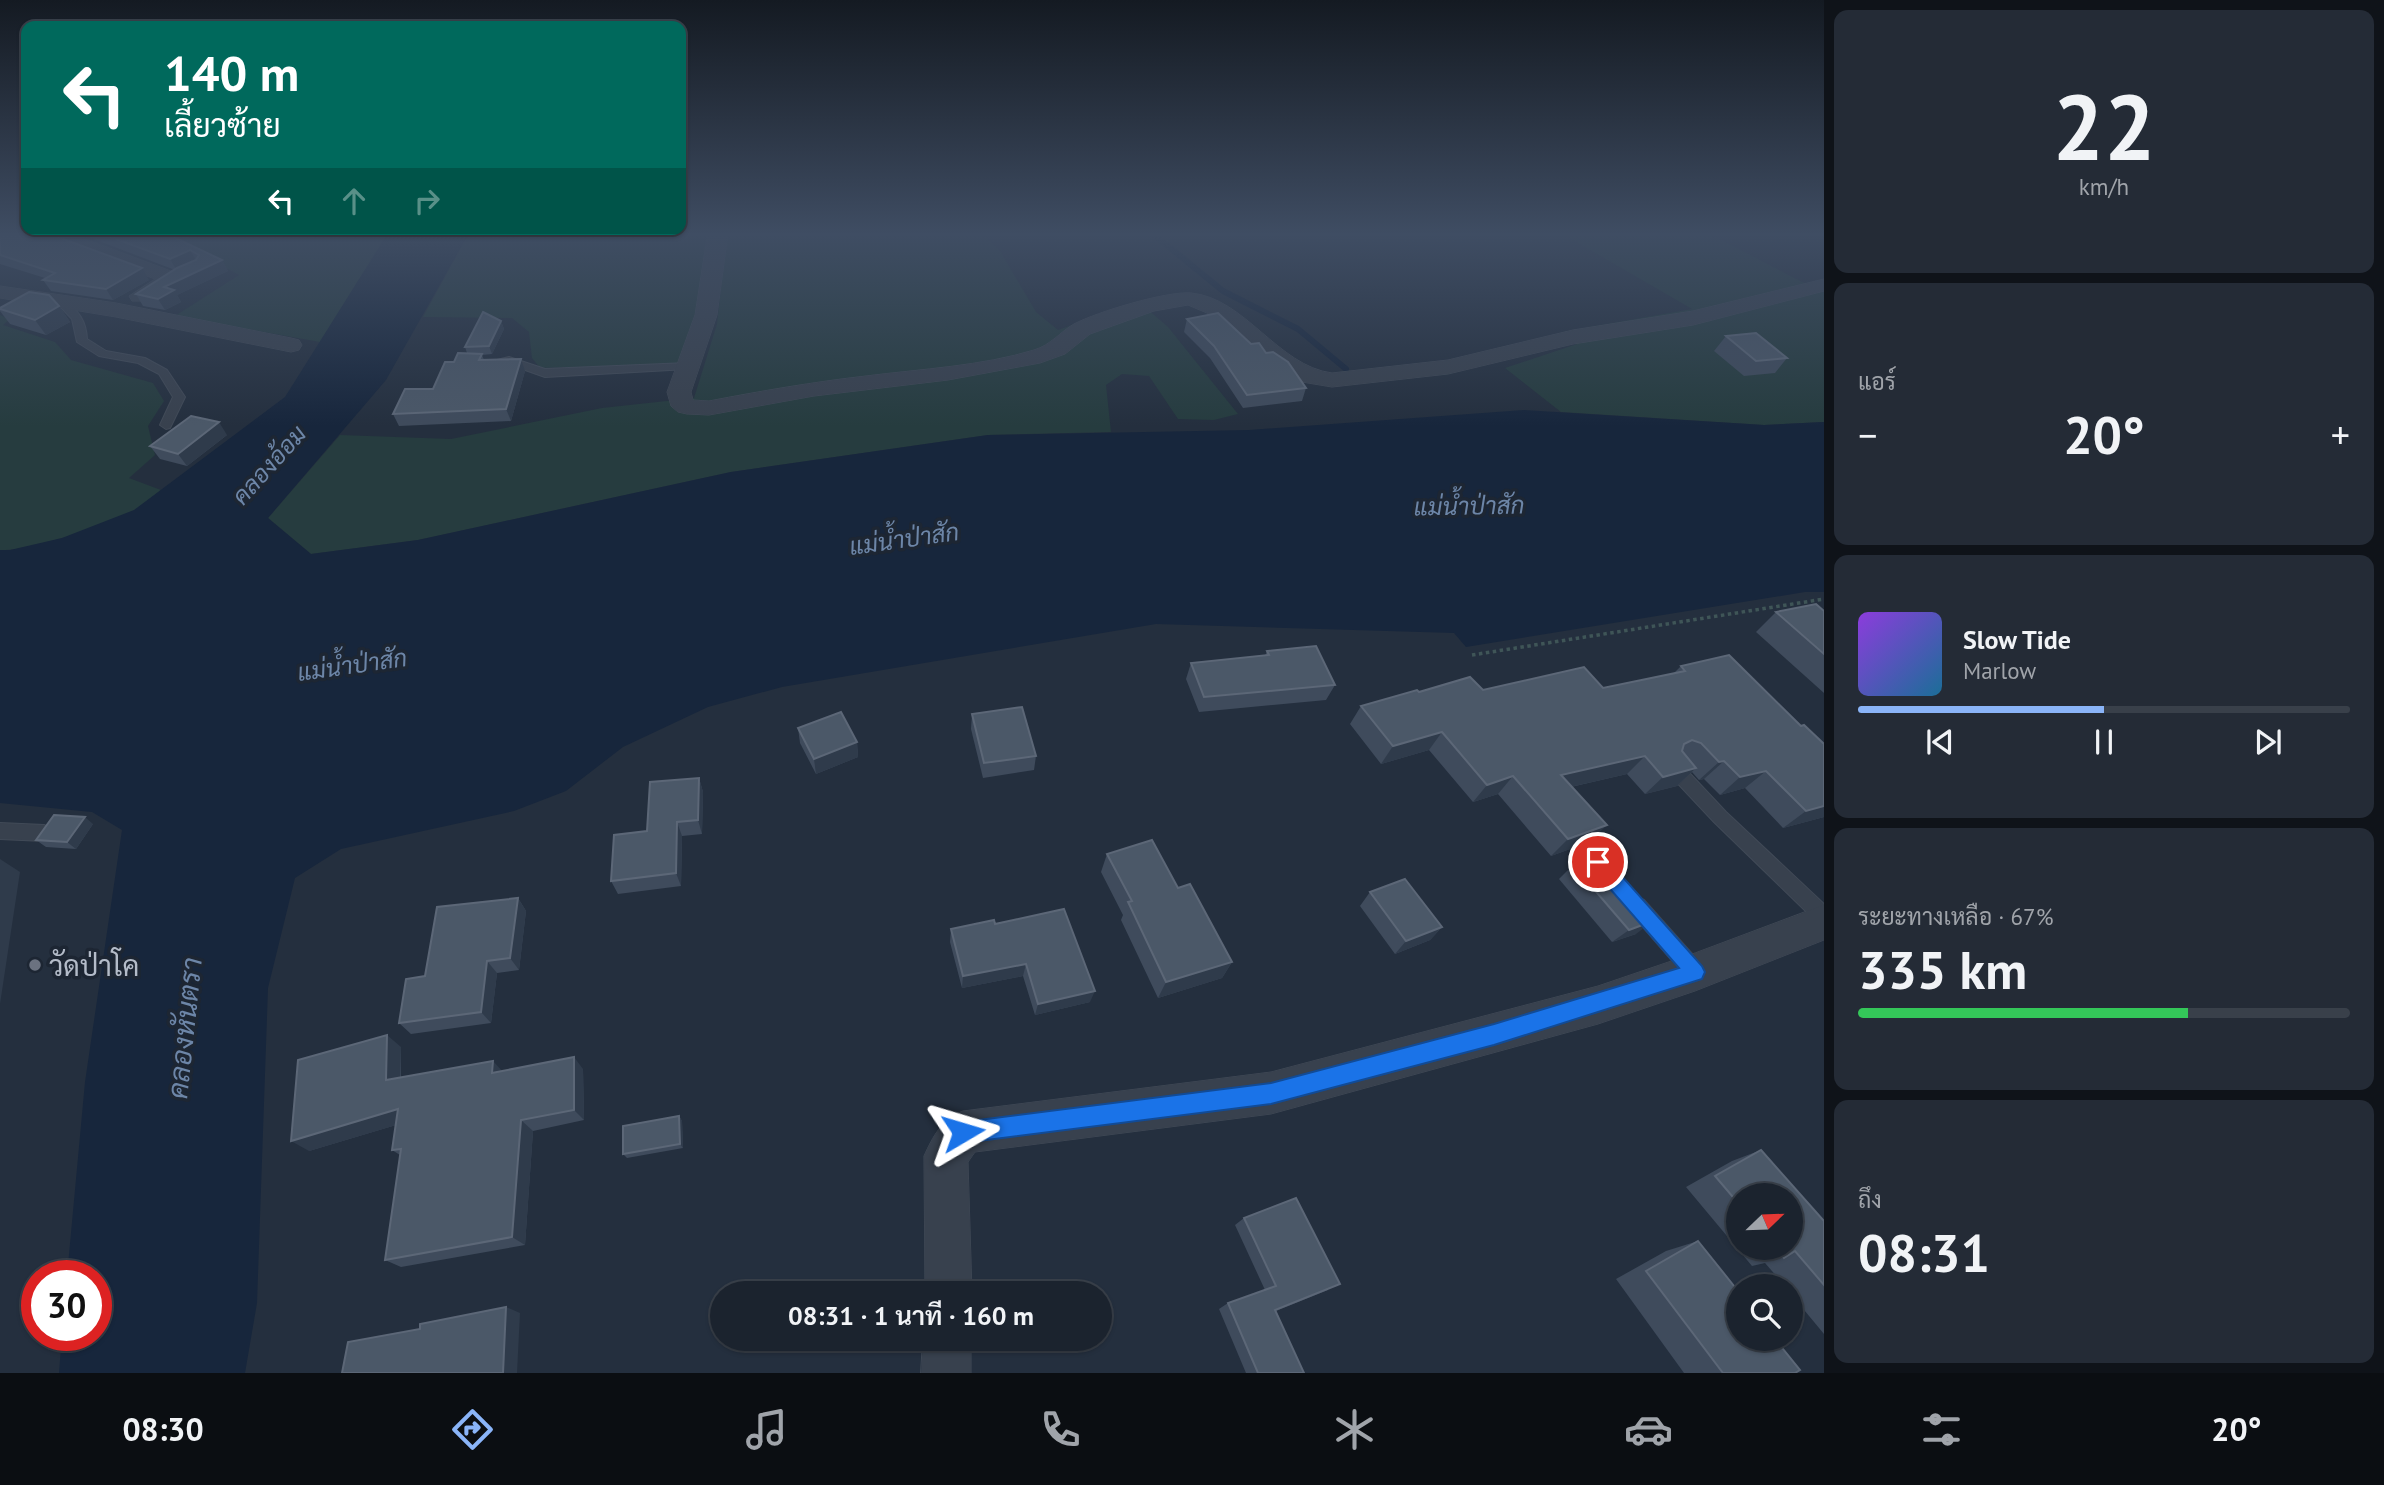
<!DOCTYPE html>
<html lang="th">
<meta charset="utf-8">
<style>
:root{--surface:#1b232e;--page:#242b36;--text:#f1f3f6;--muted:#a0a4aa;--line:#39404a;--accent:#8ab4f8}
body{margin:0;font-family:"PT Sans",Sarabun,sans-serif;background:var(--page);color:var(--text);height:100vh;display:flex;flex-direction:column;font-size:26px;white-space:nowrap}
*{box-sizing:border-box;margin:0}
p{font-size:23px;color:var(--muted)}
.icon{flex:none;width:38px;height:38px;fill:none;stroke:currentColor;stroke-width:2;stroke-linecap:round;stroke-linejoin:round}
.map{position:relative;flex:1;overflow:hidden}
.side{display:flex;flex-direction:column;gap:10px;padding:10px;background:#0f1319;width:560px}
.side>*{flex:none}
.hud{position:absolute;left:21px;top:21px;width:665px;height:214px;border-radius:14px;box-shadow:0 2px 5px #0004,0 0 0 2px var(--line);background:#00695c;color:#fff;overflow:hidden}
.needle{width:46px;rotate:67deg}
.buttons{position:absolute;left:1726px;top:1183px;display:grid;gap:14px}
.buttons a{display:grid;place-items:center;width:77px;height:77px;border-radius:50%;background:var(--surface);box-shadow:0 2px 5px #0004,0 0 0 2px var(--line);font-size:35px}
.speed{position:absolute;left:21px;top:1260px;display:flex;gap:14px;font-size:35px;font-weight:700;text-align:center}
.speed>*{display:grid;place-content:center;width:91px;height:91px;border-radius:50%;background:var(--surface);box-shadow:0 2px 5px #0004,0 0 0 2px var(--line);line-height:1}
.speed .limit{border:10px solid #d22;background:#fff;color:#111}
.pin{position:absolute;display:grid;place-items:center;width:60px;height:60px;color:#fff;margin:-30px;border:4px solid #fff;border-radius:50%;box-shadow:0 2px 7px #0007}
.me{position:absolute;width:77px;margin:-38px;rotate:83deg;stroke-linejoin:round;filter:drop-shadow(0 0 5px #0008)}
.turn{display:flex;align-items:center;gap:24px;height:147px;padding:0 28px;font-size:32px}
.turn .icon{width:91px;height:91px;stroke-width:2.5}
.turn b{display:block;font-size:49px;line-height:60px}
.lanes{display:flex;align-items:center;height:66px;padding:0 28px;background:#0003;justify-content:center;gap:35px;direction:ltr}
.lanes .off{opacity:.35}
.big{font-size:52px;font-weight:600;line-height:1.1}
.side .card{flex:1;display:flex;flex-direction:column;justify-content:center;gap:10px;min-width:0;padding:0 24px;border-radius:14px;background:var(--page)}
.side .dial{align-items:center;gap:0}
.dial b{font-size:91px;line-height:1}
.song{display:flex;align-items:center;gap:21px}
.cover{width:84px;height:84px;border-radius:10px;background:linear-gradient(135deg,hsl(270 70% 55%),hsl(200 70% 35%))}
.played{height:7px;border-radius:4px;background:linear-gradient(90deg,var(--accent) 50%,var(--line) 50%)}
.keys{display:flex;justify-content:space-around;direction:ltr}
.heat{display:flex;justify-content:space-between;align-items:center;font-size:38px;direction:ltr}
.charge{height:10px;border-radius:5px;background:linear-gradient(90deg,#34c759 67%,var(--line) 0)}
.trip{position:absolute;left:710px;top:1281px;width:402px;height:70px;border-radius:35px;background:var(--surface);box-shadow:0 2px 5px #0004,0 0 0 2px var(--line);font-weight:600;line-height:70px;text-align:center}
.tab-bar{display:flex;height:112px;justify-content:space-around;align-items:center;background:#0b0e12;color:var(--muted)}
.tab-bar .icon{width:49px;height:49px}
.tab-bar .selected{color:var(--accent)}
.tab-bar b{font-size:32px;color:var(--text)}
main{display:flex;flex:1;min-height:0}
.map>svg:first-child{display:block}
.green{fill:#263c3f}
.water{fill:#17263c}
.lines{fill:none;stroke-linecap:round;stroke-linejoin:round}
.stream{stroke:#17263c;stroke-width:6}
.lane-casing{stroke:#414a57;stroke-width:2}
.street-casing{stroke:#414a57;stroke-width:1}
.path{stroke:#3f5557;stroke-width:3.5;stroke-dasharray:3.5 3.5;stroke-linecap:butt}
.lane{fill:#38414e;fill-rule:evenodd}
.street{fill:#38414e;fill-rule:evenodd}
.wall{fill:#3f4b5c;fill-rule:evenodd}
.shaded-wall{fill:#2f3b4b}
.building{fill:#4b5868;stroke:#5c6777;stroke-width:2}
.route{fill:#1a73e8;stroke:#114b97;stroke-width:2}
.worship-dot{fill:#6b7280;stroke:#1d2633;stroke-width:2.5}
.labels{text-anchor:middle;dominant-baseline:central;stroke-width:7;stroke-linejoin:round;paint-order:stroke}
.water-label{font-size:24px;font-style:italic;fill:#6d86a8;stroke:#1d2633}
.near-poi-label{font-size:28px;fill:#b4bcc9;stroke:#1d2633;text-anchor:start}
.near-water-label{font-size:28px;font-style:italic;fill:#6d86a8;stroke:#1d2633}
</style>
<main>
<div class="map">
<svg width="1824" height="1373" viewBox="0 0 1824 1373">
<rect width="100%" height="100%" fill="#242f3e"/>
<g class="green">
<path d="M161,233H388L320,342L175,316L239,275Z"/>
<path d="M469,233H713L699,321L680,364L540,368L532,358L529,332L512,318L423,317Z"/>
<path d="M727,233H981L1000,251L1036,312L1058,330L1138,301L1168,327L1238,414L1214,420L1178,419L1149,376L1122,374L1106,385L1111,432L988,435L731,472L418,540L311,554L268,518L340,435L451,439L602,408L694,398L717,324Z"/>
<path d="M1561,233H1708L1806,284L1824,280V422L1764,425L1561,412L1505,368L1577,344L1562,332L1692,309Z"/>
<path d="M0,315L10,319L3,325L55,342L71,360L153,383L164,401L148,426L155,455L129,478L161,490C152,497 144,505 135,510C111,524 27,552 0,550Z"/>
</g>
<path class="water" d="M388,233H469L386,380L268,518L311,554L418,540L731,472L988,435L1249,430L1524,410L1764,425L1824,422V592H1805L1466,647L1454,633L1156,624L782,687L708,707L623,747L566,791L514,811L341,849L295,878L268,988L257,1303L245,1373H59L62,1335H96V1276H67L85,1082L122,830L92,812L0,803V550H10L62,538L134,510L285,397Z"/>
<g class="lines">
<path class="stream" d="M1152,233L1223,291L1298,329L1346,369"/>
<defs>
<g id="lane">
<path d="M58,301H66C79,312 86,321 87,339L106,351L145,358L167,370L185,397L170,428L166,429L160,425L173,397L159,374L138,363L99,356L77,342L72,319L57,303Z"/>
<path d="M509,357L545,369L688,363L694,366L688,369L545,377L497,360Z"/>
<path d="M1674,761L1680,763L1726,812L1824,904V925L1817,922L1714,822L1668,773L1666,768L1668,763Z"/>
<path d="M0,823L44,825L50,828L53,833L50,838L44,841L0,839Z"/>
<path d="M1637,897L1644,900L1702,965L1705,972L1702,979L1695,981L1688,979L1630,912L1628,906L1630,900Z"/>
</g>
<g id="street">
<path d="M39,233H69L179,274L182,278L148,301H132L129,296L155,279L42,237Z"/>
<path d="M708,233H728L717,315L691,392L693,400L709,401C761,391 813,382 866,376C921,369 982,366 1034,350C1051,345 1060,332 1074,324C1097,312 1166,291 1191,293C1245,298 1278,366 1332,373L1448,360L1573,330L1693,311L1824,279V291L1693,325L1573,344L1448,374L1332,387L1302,382L1273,364L1207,313L1188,305L1154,311L1090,334L1065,354L1040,363L948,380L814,396L709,415L687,414L678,412L671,406L667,392L695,315Z"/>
<path d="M0,286L116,303L291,338L299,340L302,345L299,350L291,352L116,317L0,298Z"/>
<path d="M1824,905V940L1695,991L1598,1024L1271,1114L975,1152L968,1162L972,1293H925L924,1156C933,1136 942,1119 963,1111L1271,1072L1598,986L1695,953Z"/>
<path d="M923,1339H971V1373H921Z"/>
</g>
</defs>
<use href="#lane" class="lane-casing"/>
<use href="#street" class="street-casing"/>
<path class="path" d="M1472,655L1824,599"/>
<use href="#lane" class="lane"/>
<use href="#street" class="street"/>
</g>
<g class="wall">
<path d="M0,233L149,280L113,300L51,291L43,280L45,278L0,264Z"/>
<path d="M78,233H165L222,260L228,271L177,295L181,302L165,310L143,306L136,294L175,270Z"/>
<path d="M59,306L70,322L46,335L10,324L0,311V308Z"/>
<path d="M1187,319L1251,344L1266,353L1306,388L1302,401L1243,408L1210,358L1184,332Z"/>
<path d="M501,321L504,329L492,354L482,355L484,360L525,371L511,421L399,426L393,414L433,389L454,362L467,353L465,347Z"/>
<path d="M1726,336L1787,358L1775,373L1744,376L1714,351Z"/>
<path d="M227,435L187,466L160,459L150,446Z"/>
<path d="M1824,611V693L1756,632L1776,612Z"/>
<path d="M1267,651L1335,685L1326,700L1199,712L1186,679L1191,663L1265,656Z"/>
<path d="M1681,666L1824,817L1783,828L1745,788L1720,795L1704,779L1699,780L1692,772L1677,786L1645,794L1627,774L1571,787L1589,842L1551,856L1498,794L1473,802L1429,750L1381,764L1350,724L1361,706L1419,692L1603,688L1674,673Z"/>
<path d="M972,714L1036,756L1034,770L983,778L971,729Z"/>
<path d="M798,728L857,742L858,757L816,774L800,743Z"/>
<path d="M699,778L703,792L702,834L682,836L681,886L618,894L611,881L647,831Z"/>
<path d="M93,824L76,849L46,847L36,840Z"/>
<path d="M1107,854L1178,888L1232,962L1222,978L1158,998L1121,920L1123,915L1101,872Z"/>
<path d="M1573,865L1636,934L1612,942L1559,879Z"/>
<path d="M1370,892L1442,927L1430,940L1395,954L1360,906Z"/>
<path d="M518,898L526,911L519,970L497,973L491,1023L411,1034L399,1023L425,976Z"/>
<path d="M995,924L1090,1002L1035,1015L1023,976L962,988L950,942L951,929Z"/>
<path d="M401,1047V1077L503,1071L583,1069L584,1120L533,1131L525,1245L401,1267L385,1260L400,1155L392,1150L396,1125L309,1151Z"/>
<path d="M679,1116L682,1121L683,1148L627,1158L623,1154Z"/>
<path d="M1761,1150L1824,1221V1334L1790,1293V1286H1785L1765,1263L1752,1266L1686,1187L1732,1161ZM1738,1195L1790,1248H1738Z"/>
<path d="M1244,1218L1328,1290L1276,1311L1304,1373H1246L1219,1309L1228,1303L1265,1290L1235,1225Z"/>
<path d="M1698,1241L1795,1373H1684L1616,1279L1666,1251Z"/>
</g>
<g class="shaded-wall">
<path d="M190,250L197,262L177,271L170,259Z"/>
<path d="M222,260L228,271L177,295L181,302L165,310L158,299L164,287Z"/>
<path d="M142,268L149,280L113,300L106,289Z"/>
<path d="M59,306L70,322L46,335L35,320Z"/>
<path d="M501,321L504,329L492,354L489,346Z"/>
<path d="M521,359L525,371L511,421L506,409Z"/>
<path d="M219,422L227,435L187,466L178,454Z"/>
<path d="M1442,732L1429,750L1381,764L1393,746Z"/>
<path d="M857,742L858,757L816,774L814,759Z"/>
<path d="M1645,756L1627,774L1544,793L1561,775Z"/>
<path d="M1724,761L1704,779L1699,780L1719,762Z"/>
<path d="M1696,768L1677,786L1645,794L1663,777Z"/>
<path d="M1766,771L1745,788L1720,795L1740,777Z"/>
<path d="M1513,776L1498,794L1473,802L1487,785Z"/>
<path d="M699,778L703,792L702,834L698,820Z"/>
<path d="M1824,806V817L1783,828L1806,811Z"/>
<path d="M85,817L93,824L76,849L67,842Z"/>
<path d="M677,822L682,836L681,886L676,873Z"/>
<path d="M1607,825L1589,842L1551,856L1568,839Z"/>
<path d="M0,859L20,872L0,1004Z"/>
<path d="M518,898L526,911L519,970L510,958Z"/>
<path d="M1653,921L1636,934L1612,942L1629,930Z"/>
<path d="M1442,927L1430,940L1395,954L1406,941Z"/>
<path d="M487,961L497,973L491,1023L481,1012Z"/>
<path d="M1232,962L1222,978L1158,998L1166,982Z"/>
<path d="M1026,964L1023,976L962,988L963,976Z"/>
<path d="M1095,991L1090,1002L1035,1015L1038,1004Z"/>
<path d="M387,1035L401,1047L400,1091L386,1080Z"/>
<path d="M574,1057L583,1069L584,1120L574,1110Z"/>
<path d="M493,1061L504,1073H492Z"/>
<path d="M398,1109L413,1120L309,1151L291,1141Z"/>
<path d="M679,1116L682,1121L683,1148L680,1144Z"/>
<path d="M521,1120L533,1131L525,1245L512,1237Z"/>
<path d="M506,1307L520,1313L517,1373H503Z"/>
</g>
<g class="building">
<path d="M0,233H47L142,268L106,289L43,280L55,273L0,255Z"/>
<path d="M100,233H165L222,260L164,287L174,290L158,299L136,294L177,268L196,260L199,255L190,250L170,259Z"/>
<path d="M29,292L49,295L59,306L35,320L0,309V308Z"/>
<path d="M483,312L501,321L489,346L465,347Z"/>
<path d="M1218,313L1251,344L1259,343L1266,353L1273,352L1288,362L1306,388L1247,395L1214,346L1187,319Z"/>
<path d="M1756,333L1787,358L1756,361L1726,336Z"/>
<path d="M458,353L482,354L479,360L521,359L506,409L393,414L405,389H433L445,362H454Z"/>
<path d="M191,416L219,422L178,454L150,446Z"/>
<path d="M1816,604L1824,611V654L1776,612Z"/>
<path d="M1316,646L1335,685L1204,697L1191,663L1269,655L1267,651Z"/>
<path d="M1729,655L1801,726L1804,725L1824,744V806L1806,811L1766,771L1740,777L1724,761L1719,762L1701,743L1692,740L1684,744L1682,751L1696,768L1663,777L1645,756L1561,775L1607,825L1568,839L1513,776L1487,785L1442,732L1393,746L1361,706L1417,690L1419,692L1470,677L1483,690L1584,667L1603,688L1685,671L1681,666Z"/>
<path d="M1022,707L1036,756L984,763L972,714Z"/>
<path d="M841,712L857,742L814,759L798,728Z"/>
<path d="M699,778L698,820L677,822L676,873L611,881L614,835L647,831L650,782Z"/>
<path d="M54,815L85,817L67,842L36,840Z"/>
<path d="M1152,840L1178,888L1190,884L1232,962L1166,982L1128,902L1132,901L1107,854Z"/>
<path d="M1596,857L1653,921L1629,930L1573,865Z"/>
<path d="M1405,879L1442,927L1406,941L1370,892Z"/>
<path d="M518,898L510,958L487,961L481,1012L399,1023L406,979L425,976L437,907Z"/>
<path d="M1064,909L1095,991L1038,1004L1026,964L963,976L951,929L994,920L995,924Z"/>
<path d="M387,1035L386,1080L493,1061L492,1073L574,1057V1110L521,1120L512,1237L385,1260L401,1149L392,1150L398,1109L291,1141L298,1060Z"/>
<path d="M679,1116L680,1144L623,1154V1126Z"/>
<path d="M1761,1150L1824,1221V1285L1795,1251L1784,1258L1775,1248H1790V1195H1738V1203L1715,1176Z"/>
<path d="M1296,1198L1340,1284L1275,1310L1304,1373H1258L1228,1303L1276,1286L1244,1218Z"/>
<path d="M1698,1241L1738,1291V1339H1775L1800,1370L1795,1373H1723L1646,1271Z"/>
<path d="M506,1307L503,1373H342L348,1342L420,1329V1324Z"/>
</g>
<linearGradient id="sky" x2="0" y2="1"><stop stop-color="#141a22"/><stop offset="0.55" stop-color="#3f4d63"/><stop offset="1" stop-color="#3f4d63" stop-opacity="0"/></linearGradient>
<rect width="1824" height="426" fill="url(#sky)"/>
<path class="route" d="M1598,854L1604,856L1702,966L1705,972L1702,979L1494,1045L1271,1104L963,1143L955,1140L952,1132L955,1125L963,1122L1271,1083L1494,1024L1679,968L1591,867L1589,862L1591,856Z"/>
<circle class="worship-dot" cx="35" cy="965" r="7"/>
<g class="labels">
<g class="water-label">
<text transform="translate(269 465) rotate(-48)">คลองอ้อม</text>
<text transform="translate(1469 506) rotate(-1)">แม่น้ำป่าสัก</text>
<text transform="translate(904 539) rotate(-8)">แม่น้ำป่าสัก</text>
<text transform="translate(352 665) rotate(-8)">แม่น้ำป่าสัก</text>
</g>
<g class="near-poi-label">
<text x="49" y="965">วัดป่าโค</text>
</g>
<g class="near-water-label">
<text transform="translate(184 1028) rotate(-84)">คลองหันตรา</text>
</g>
</g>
</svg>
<div class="buttons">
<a><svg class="needle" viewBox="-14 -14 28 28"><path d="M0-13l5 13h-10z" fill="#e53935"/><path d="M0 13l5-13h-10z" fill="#a0a4aa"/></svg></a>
<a><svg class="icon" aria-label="search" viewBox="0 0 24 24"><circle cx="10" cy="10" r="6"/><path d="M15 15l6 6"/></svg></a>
</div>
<div class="speed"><div class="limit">30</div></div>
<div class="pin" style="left:1598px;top:862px;background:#d93025"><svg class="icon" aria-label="arrive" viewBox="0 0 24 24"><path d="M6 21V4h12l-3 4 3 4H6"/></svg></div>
<svg class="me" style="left:963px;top:1132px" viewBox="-20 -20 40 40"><path d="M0-17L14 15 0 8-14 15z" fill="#1a73e8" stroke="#fff" stroke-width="4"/></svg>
<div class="trip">08:31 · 1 นาที · 160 m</div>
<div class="hud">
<div class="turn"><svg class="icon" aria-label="left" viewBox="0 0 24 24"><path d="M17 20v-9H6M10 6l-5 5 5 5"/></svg><div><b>140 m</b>เลี้ยวซ้าย</div></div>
<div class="lanes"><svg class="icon" aria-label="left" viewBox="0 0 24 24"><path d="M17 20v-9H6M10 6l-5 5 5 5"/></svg><svg class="icon off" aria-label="ahead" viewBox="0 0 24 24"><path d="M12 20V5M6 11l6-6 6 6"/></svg><svg class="icon off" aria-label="right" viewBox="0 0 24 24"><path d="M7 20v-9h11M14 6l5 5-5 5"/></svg></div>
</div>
</div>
<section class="side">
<div class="card dial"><b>22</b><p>km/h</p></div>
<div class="card"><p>แอร์</p>
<div class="heat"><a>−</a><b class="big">20°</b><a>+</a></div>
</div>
<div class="card">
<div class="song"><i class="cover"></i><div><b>Slow Tide</b><p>Marlow</p></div></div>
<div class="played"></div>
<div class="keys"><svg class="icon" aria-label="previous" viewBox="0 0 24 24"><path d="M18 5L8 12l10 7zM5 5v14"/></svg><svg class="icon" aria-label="pause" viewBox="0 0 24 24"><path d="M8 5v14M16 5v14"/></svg><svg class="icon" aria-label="next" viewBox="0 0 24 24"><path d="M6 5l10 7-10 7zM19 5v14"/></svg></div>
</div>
<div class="card"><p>ระยะทางเหลือ · 67%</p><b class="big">335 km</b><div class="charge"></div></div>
<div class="card"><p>ถึง</p><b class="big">08:31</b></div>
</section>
</main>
<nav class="tab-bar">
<b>08:30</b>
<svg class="icon selected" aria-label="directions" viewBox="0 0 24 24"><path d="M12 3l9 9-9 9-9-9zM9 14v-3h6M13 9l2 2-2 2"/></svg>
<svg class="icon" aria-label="music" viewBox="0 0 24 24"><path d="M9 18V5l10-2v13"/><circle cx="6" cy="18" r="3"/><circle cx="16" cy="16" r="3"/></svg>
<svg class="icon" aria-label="phone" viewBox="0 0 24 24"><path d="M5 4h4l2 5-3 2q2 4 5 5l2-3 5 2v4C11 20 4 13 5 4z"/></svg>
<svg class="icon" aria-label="climate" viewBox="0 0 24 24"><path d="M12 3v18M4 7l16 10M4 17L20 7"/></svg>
<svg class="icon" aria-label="car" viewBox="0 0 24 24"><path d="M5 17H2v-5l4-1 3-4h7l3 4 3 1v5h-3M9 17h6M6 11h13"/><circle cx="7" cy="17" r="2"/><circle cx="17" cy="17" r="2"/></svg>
<svg class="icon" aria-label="filters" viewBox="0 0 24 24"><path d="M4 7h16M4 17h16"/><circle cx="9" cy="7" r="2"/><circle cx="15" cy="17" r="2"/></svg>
<b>20°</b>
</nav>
